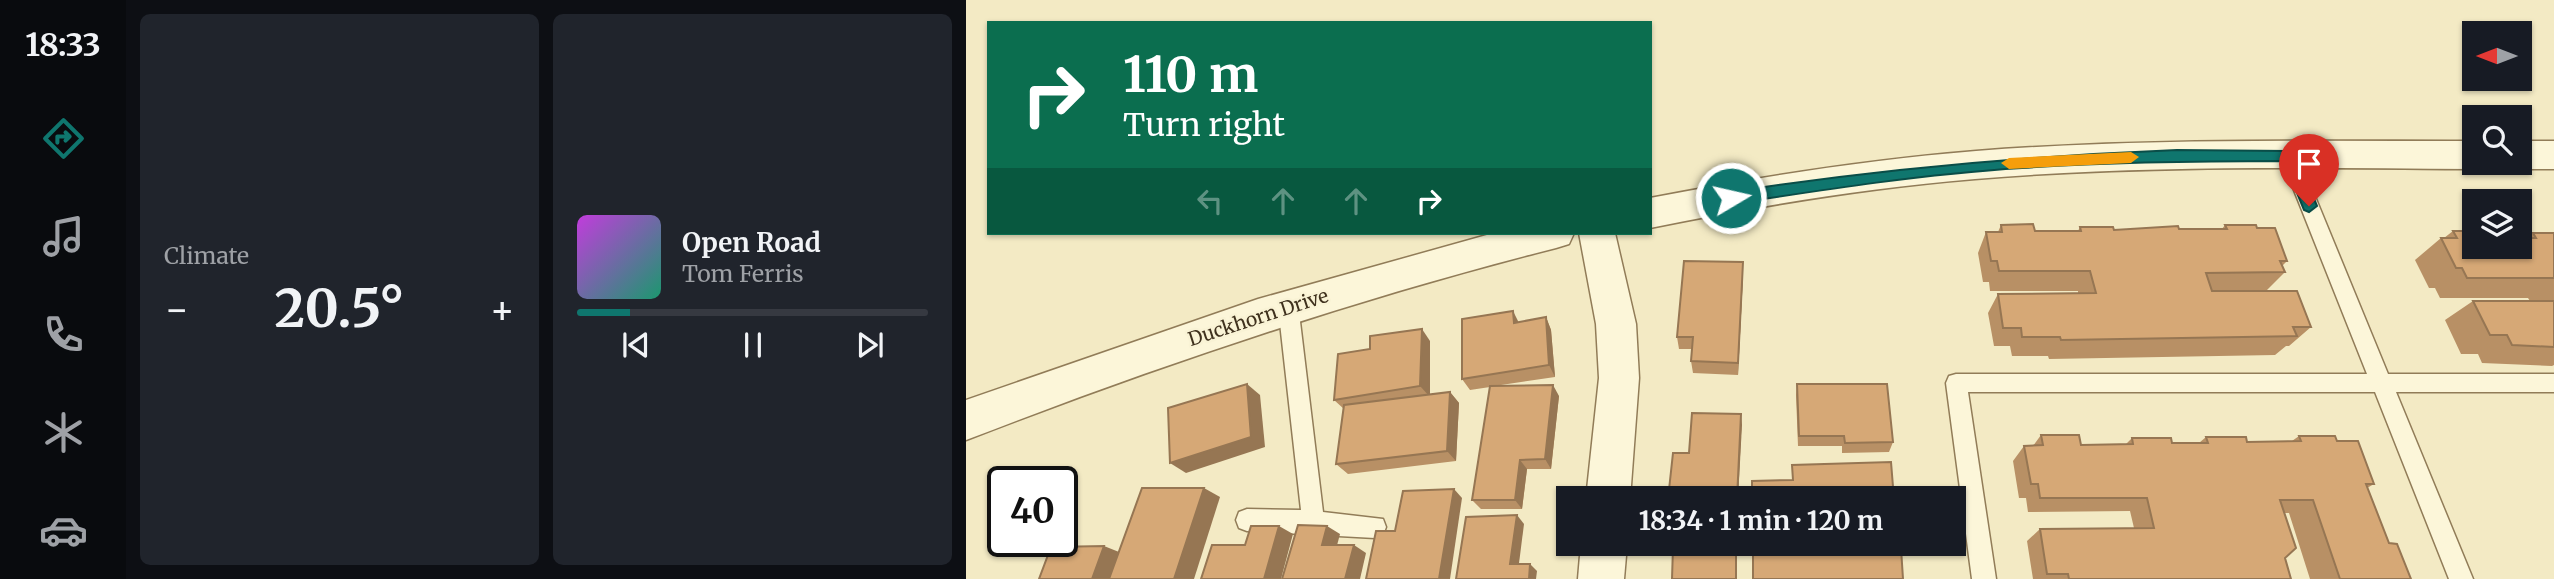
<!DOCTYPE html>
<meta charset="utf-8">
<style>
:root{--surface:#171b24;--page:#20242c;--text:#f1f3f6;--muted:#9ea1a6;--line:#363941;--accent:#0f766e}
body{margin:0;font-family:Merriweather,serif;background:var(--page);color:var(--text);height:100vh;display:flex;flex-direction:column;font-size:26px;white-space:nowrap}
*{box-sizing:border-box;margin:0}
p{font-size:23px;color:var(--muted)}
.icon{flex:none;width:38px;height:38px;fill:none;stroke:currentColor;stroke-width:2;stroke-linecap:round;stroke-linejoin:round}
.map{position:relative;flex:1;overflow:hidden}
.panel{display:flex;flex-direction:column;gap:14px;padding:14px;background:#0d0f14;width:840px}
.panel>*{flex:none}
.banner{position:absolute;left:21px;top:21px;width:665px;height:214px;border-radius:0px;box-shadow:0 2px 5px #0004;background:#0b6e4f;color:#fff;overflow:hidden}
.needle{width:46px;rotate:270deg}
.tools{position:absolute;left:1496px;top:21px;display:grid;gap:14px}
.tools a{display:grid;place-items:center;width:70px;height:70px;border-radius:0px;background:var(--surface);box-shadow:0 2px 5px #0004;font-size:35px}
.speed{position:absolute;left:21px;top:466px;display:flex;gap:14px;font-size:35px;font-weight:700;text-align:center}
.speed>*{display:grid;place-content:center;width:91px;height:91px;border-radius:50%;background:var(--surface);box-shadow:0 2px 5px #0004;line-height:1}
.speed .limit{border:4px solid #111;border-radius:10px;background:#fff;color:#111}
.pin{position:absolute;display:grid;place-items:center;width:60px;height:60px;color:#fff;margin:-72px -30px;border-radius:50% 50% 50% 0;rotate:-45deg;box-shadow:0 0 7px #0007}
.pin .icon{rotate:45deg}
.me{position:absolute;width:77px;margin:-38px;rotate:81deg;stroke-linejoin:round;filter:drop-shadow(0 0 5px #0008)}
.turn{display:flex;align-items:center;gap:24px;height:147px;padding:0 21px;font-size:32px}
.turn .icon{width:91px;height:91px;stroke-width:2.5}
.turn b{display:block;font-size:49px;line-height:60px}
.lanes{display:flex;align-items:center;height:66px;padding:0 21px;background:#0003;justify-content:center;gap:35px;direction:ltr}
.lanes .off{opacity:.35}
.big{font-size:52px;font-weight:700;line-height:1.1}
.panel .tile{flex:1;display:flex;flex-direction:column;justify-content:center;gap:10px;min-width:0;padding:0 24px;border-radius:10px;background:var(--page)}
.song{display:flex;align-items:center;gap:21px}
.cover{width:84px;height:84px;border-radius:10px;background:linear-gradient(135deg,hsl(290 70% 55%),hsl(160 70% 35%))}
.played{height:7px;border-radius:4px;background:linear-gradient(90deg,var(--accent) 15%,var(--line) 15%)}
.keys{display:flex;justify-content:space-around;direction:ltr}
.heat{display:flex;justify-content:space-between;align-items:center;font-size:38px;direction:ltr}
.panel .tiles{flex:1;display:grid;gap:14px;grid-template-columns:repeat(2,1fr)}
.trip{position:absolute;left:590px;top:486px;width:410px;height:70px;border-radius:0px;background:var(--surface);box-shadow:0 2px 5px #0004;font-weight:700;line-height:70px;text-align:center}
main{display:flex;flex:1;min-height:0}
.tabs{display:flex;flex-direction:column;width:126px;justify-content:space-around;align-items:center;background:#090b0e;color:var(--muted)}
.tabs .icon{width:49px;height:49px}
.tabs .current{color:var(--accent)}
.tabs b{font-size:32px;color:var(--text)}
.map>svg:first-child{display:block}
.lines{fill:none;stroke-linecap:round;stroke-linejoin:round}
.service-casing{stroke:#917c58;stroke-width:3}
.minor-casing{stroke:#917c58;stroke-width:3}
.tertiary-casing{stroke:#917c58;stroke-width:3}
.service{fill:#fcf6d9;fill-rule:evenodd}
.minor{fill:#fcf6d9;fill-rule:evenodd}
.tertiary{fill:#fcf6d9;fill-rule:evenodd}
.wall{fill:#b89065}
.shaded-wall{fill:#967653}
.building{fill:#d6a876;stroke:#967653;stroke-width:2}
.route{fill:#0f766e;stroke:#0a4d48;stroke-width:2}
.slow{fill:#f59e0b}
.labels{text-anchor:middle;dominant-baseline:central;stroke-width:5;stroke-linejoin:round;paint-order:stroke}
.street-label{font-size:19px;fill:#3f311d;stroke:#f9f3d5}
</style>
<main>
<nav class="tabs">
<b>18:33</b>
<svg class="icon current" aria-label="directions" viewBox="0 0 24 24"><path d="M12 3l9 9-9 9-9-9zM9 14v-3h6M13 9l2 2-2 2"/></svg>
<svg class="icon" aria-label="music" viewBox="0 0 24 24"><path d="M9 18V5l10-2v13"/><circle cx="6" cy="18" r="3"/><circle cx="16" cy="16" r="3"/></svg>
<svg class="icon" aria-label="phone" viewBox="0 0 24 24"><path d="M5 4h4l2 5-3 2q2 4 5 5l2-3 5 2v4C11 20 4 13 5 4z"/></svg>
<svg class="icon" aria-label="climate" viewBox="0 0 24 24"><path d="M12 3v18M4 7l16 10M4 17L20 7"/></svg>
<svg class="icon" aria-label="car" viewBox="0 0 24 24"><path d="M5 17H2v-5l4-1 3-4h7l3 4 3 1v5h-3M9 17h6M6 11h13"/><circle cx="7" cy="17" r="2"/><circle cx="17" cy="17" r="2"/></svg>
</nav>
<section class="panel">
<div class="tiles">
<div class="tile"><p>Climate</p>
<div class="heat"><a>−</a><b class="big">20.5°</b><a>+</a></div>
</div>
<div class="tile">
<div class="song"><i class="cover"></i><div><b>Open Road</b><p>Tom Ferris</p></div></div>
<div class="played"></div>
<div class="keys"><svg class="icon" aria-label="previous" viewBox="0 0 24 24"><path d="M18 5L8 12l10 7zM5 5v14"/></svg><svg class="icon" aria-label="pause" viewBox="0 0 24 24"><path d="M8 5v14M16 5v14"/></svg><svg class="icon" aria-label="next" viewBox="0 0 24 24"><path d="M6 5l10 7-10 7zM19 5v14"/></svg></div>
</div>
</div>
</section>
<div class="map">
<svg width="1588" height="579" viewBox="0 0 1588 579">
<rect width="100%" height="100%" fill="#f3eac4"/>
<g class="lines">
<defs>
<g id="service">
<path d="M1323,148L1332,155L1422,374H1588V392H1430L1507,579H1483L1409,392H1002L1030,579H1006L980,383L983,376L990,374H1401L1314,155Z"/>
<path d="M322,297L329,299L332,305L357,512L417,519L420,527L417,535L409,538L281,531L273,528L270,520L273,512L281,509L335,510L312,305L315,299Z"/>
</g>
<g id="minor">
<path d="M613,233H649L670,324L673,378L664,499H620L633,378L630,324Z"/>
<path d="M615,544H661L658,579H612Z"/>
</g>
<g id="tertiary">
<path d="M1508,141V163H1521L1508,169C1342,168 1175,165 1009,179C900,188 792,206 684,228V198C792,177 900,160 1010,151C1175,138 1342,141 1508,141Z"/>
<path d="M1554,141H1588V169H1554L1542,165L1554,163Z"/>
<path d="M528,233H608L603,244L590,248C389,299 194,365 0,440V400L292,299Z"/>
</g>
</defs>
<use href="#service" class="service-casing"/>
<use href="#minor" class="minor-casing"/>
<use href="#tertiary" class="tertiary-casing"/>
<use href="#service" class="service"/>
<use href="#minor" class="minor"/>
<use href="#tertiary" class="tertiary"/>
</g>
<g class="wall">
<path d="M1035,225L1069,231H1112L1114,227L1148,230L1256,229L1259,225L1291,228L1321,261L1316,266L1319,272L1300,291L1345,327L1323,346H1320L1309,355L1083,359L1082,356H1046L1044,346H1028L1022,313L1032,294L1112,293V291H1024L1023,282H1017L1012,253L1020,232H1032Z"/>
<path d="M1487,231L1508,247L1561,238L1567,233H1588V365L1586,366L1516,363L1512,354H1495L1479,320L1507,301H1564L1562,298H1474L1469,288H1463L1449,260L1475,238H1478Z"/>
<path d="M777,276L772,375L727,373L725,361L726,349H713L711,337Z"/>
<path d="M580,317L585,330L589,377L535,385L593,396L585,469H561L556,509H515L506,500L524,387L504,390L496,379L553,322Z"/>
<path d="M464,341V395L484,392L493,403L490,461L382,474L370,464L378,409L368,400Z"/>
<path d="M831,384L927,442L923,452L876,453V446H832L830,395Z"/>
<path d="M1075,435L1115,445L1160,444L1166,438L1206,443H1233L1240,437L1281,442L1326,441L1333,436L1371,441L1408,484L1401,488L1423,543L1445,579H1344L1323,513H1318L1319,558L1325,579H1067L1061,541L1074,529L1168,528L1164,511L1062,512L1060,498H1053L1047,461L1058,446H1067Z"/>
</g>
<g class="shaded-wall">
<path d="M777,262V276L772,375V363Z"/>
<path d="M547,311L553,323H548Z"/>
<path d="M580,317L585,330L589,377L583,365Z"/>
<path d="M456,329L464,341V397L454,386Z"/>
<path d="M281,384L294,395L299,447L220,473L204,463Z"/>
<path d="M587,385L593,396L585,469L579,459Z"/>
<path d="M484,392L493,403L490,461L481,451Z"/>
<path d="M775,414L776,425L772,499H771Z"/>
<path d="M554,460L561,469L556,509L549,500Z"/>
<path d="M238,488L254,497L228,579H208Z"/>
<path d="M488,489L496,498L484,579H473Z"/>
<path d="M551,515L558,524L552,571L544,564Z"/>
<path d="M313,526L327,534L315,579H298Z"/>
<path d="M361,526L374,534L369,553L356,545Z"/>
<path d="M388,545L400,553L394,579H379Z"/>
<path d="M138,546L158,554L149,579H126Z"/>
<path d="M564,564L571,571L570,579H563Z"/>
</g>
<g class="building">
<path d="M1067,224L1069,231H1115L1114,227H1147L1148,230L1212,226L1213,229H1261L1259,225H1290L1291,228H1309L1321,261H1314L1319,272L1240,273L1246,291H1331L1345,327H1327L1331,336L1095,340L1094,337H1056L1055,328H1037L1032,294L1130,293L1124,271H1033L1031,261H1025L1020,232H1036L1035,225Z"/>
<path d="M1487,231H1508V247H1554V238H1570L1567,233H1588V278H1501L1496,268H1490L1475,238H1491Z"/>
<path d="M718,261L777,262L772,363L725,361L727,337H711Z"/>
<path d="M1507,301H1588V347L1546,345L1541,335H1524Z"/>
<path d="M547,311L548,323L580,317L583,365L496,379V319Z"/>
<path d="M456,329L454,386L368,400L372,354L404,349V336Z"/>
<path d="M281,384L285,437L204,463L202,408Z"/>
<path d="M831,384H921L927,442L879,443L878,436H833Z"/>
<path d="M587,385L579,459L554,460L549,500H506L524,386Z"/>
<path d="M484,392L481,451L370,464L378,405Z"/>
<path d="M726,413L775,414L771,499H702L707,453H723Z"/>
<path d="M1075,435H1113L1115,445L1167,444L1166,438H1205L1206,443H1242L1240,437H1280L1281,442L1335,441L1333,436H1369L1371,441H1392L1408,484H1400L1423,543L1431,544L1445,579H1374L1347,500H1314L1330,548L1319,558L1325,579H1103L1102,574H1081L1074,529L1188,528L1181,498H1074L1072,484H1065L1058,446L1077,445Z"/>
<path d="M925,462L928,499H786V481L827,480L826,465Z"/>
<path d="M176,488H238L208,579H143Z"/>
<path d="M488,489L473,579H400L410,531H429L437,491Z"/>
<path d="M551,515L544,564H564L563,579H490L500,517Z"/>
<path d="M332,525L361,526L356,545H388L379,579H316Z"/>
<path d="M285,526H313L298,579H235L246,545H279Z"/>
<path d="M770,545V579H706L707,547Z"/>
<path d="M787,545L935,548L937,579H787Z"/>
<path d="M138,546L126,579H73L85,547Z"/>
</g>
<path class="route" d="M1211,150L1328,151L1351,206L1343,212L1338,210L1318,161C1231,161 1144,162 1056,168C959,174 862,189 765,204L758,198L765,192C915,169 1060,156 1211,150Z"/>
<path class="slow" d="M1165,152L1173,157L1165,163L1043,169L1035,163L1043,158Z"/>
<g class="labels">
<g class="street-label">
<text transform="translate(292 317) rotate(-18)">Duckhorn Drive</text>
</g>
</g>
</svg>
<div class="tools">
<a><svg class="needle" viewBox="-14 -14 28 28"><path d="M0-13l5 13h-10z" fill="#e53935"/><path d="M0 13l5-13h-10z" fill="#9ea1a6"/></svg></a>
<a><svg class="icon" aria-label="search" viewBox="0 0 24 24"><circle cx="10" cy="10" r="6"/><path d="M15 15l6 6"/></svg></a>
<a><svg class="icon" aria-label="layers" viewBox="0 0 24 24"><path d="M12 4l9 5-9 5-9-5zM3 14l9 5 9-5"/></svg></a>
</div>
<div class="speed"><div class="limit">40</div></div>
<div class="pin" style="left:1343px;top:206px;background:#d93025"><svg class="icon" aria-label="arrive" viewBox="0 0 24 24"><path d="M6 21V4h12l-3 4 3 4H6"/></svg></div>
<svg class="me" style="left:765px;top:198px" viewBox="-20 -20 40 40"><circle r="17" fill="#0f766e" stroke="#fff" stroke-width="3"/><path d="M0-11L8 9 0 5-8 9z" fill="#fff"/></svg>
<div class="trip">18:34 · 1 min · 120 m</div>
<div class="banner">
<div class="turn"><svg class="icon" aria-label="right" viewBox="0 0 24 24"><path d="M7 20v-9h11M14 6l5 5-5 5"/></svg><div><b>110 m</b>Turn right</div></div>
<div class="lanes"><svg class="icon off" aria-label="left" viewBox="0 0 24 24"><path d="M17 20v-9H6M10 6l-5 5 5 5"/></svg><svg class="icon off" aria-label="ahead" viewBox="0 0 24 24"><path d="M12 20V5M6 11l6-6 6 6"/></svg><svg class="icon off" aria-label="ahead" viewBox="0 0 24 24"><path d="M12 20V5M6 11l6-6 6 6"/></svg><svg class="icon" aria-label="right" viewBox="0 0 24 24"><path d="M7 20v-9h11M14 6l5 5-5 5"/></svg></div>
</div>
</div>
</main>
